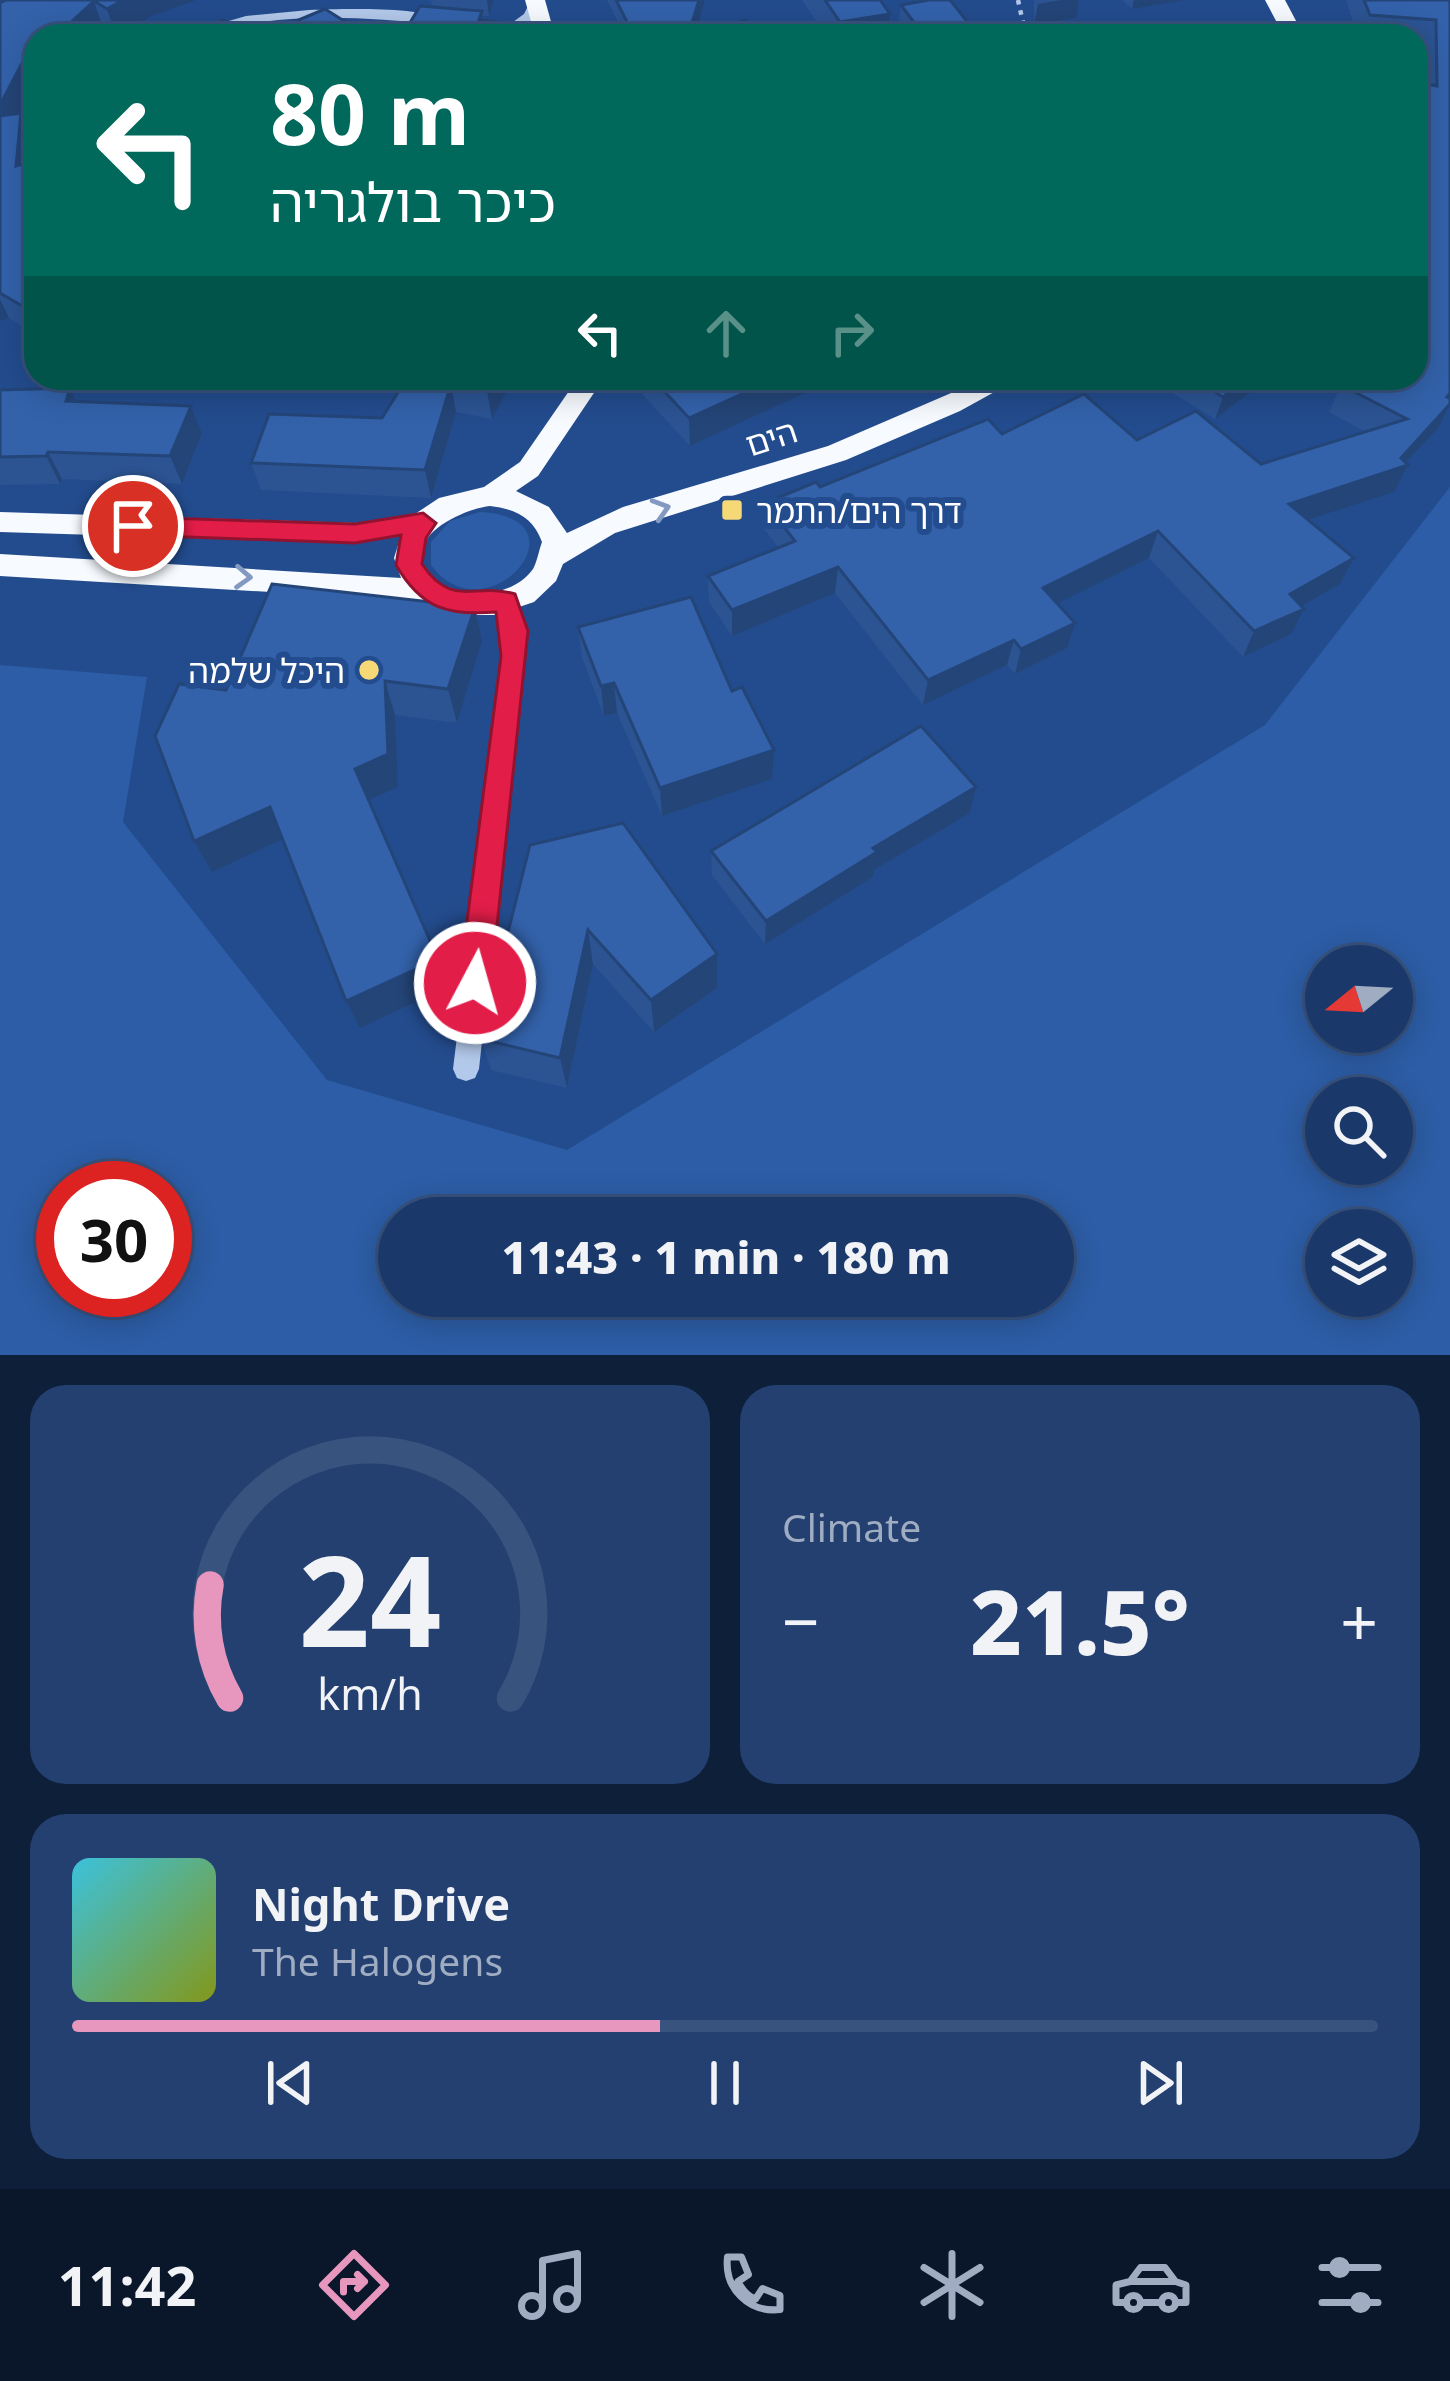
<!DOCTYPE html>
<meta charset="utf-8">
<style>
:root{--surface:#1a396a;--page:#234070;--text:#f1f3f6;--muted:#9facc1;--line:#38537e;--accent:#e797bd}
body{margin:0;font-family:"Noto Sans","Noto Sans Hebrew",sans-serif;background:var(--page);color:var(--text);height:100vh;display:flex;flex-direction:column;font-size:45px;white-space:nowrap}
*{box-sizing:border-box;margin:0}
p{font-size:39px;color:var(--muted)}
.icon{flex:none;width:66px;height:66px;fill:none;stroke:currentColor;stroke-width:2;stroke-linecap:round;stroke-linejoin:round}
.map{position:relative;height:1355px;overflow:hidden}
.sheet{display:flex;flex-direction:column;gap:30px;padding:30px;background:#0e1f3a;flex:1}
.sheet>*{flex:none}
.hud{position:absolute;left:24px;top:24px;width:1404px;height:366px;border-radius:36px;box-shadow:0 6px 30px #0003,0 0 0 3px var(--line);background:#00695c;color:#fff;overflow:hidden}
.needle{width:78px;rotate:252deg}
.buttons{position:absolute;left:1305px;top:945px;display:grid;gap:24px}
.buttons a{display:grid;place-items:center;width:108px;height:108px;border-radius:50%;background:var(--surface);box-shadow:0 6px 30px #0003,0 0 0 3px var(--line);font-size:60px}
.speed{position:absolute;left:36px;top:1161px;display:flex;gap:24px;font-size:60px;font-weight:700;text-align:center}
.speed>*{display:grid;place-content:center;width:156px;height:156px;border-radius:50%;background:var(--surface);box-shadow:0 6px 30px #0003,0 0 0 3px var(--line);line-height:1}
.speed .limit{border:18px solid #d22;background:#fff;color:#111}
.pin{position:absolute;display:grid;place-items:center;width:102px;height:102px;color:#fff;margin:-51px;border:6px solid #fff;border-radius:50%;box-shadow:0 3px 12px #0007}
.me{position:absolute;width:132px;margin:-66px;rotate:6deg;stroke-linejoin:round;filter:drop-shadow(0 0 9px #0008)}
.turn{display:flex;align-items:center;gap:42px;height:252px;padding:0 48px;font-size:54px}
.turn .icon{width:156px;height:156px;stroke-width:2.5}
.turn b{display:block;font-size:84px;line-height:102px}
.lanes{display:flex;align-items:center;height:114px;padding:0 48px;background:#0003;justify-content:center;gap:60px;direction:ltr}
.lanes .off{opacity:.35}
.big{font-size:90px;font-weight:800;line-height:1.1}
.sheet .widget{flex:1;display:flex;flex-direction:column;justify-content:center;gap:18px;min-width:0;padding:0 42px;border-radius:36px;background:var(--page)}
.sheet .dial{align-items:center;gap:0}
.dial svg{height:312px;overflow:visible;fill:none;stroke:var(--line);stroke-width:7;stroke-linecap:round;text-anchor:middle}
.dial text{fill:var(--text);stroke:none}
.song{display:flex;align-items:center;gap:36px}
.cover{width:144px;height:144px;border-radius:18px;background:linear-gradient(135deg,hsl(190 70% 55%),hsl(70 70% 35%))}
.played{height:12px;border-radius:6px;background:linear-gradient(90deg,var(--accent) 45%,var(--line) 45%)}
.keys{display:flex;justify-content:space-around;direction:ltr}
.heat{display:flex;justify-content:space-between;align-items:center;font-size:66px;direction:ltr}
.sheet .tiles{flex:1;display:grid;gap:30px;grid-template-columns:1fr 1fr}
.widget:last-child{grid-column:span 2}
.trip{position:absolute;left:378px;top:1197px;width:696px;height:120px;border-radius:60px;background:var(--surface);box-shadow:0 6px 30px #0003,0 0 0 3px var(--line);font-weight:800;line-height:120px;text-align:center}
.tab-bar{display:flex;height:192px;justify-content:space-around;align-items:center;background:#0a172a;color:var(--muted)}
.tab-bar .icon{width:84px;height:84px}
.tab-bar .active{color:var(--accent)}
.tab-bar b{font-size:54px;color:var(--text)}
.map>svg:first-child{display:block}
.green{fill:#2d5da6;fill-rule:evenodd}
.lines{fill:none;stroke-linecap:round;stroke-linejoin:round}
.path{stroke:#b3c9eb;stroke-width:4.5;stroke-dasharray:4.5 6;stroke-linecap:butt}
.minor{fill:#b3c9eb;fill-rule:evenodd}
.major{fill:#f7faff;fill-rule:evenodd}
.wall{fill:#2c5493}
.shaded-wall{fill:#244578}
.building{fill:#3362ab;stroke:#244578;stroke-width:3}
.oneway{stroke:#829ac1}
.route{fill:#e11d48;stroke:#92132f;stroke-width:3}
.poi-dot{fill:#f6d876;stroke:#234c8e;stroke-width:4.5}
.labels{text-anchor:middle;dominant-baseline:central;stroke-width:12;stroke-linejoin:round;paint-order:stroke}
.street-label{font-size:33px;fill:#fff;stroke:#234c8e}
.poi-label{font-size:33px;fill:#fff;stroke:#234c8e;text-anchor:start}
</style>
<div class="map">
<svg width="1450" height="1355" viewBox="0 0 1450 1355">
<rect width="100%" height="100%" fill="#234c8e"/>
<g class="green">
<path d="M1450,487V1355H0V665L147,677L123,822L327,1080L567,1150L1265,725ZM1326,966H1392V1032H1326ZM1326,1098H1392V1164H1326ZM63,1188H165V1290H63ZM399,1218H1053V1296H399ZM1326,1230H1392V1296H1326Z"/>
<path d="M480,512C592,518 486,640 431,565V542L450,521Z"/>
</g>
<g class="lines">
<path class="path" d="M1018,0L1026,36"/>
<g class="minor">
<path d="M529,4L541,7C527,36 493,37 467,24L474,20L513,22L524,14Z"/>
<path d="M309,10C342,9 418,6 444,20L437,24C384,19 331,15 278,20C244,23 211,36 177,36L246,16Z"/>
<path d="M506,593L516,601L524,656L479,1069L475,1078L466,1081L457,1078L453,1069L504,656L496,601Z"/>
</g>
<g class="major">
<path d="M525,0H545L555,36H535Z"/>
<path d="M1265,0H1285L1304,36H1284Z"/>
<path d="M578,378H604L538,476L516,491L549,507L567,533L623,507L828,446L986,378H1020L960,411L846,460L615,533L563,564L556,581L534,602L495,615H464L423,601L0,576V554L401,578L394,558L401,536L355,543L0,532V512L355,523L415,514L439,498L484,487L520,462ZM490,506C515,509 533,517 542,542C539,550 537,562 533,569C512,599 456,602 431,576C397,539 462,509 490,506Z"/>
</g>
</g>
<g class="wall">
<path d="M6,0H197L152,16L116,36L103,28L36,36V86L21,115L32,141L31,161L36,160V334L9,318L0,321V3Z"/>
<path d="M431,0H494L489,16H482L483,20L498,22L500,36H402L432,7Z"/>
<path d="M607,0H705L695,36H625Z"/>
<path d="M802,0H880L890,14L888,36H826Z"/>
<path d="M1034,0H1079L1076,18L1034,25Z"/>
<path d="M1123,0H1187L1132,9Z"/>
<path d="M1346,0H1450L1449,398L1439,427L1406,463L1394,492L1308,520L1354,558L1340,584L1301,606L1291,634L1243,657L1149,558L1057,603L1067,648L1015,674L1007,665L923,705L835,593L732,636L709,602L708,576L778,547L764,529L765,503L1002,434L1137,440L1261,464L1366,432L1329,412L1341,385L1416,378L1425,46L1416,45V36H1358Z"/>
<path d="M901,5L966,36H905L898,27Z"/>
<path d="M407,378H514L492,419L456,412L431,498L261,490L251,463L382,418Z"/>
<path d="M642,378H827L826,383L690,446L643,395Z"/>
<path d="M1148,378H1259L1255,389L1215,419Z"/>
<path d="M0,390L77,402L191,406L202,433L182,484L62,479L60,484L0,485Z"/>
<path d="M475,607L482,641L457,723L395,715L398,787L368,800L448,987L360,1028L283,839L212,872L194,841L226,690Z"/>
<path d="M578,627L732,691L772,779L662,816L617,713L604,716L582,657Z"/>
<path d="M976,787L970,813L874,870L873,877L765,944L712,875L711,851Z"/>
<path d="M530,845L717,988L654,1032L593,964L567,1088L491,1070L481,1039Z"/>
</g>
<g class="shaded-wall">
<path d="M123,0H197L152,16L116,36L107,9Z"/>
<path d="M487,0H494L489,16Z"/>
<path d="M699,0H705L695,36H688Z"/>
<path d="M1061,0H1079L1076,18L1034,25L1038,4Z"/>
<path d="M1134,0H1187L1132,9Z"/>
<path d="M94,1L103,28L95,36H56Z"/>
<path d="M890,14L888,36H839L840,22Z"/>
<path d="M498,22L500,36H490Z"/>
<path d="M29,50L36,66V86L21,115L32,141L28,194L0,131V105Z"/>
<path d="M0,299L9,318L0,321Z"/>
<path d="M495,378H514L492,419L487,391Z"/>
<path d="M777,378H827L826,383L690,446L689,418Z"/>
<path d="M1248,378H1259L1255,389L1215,419L1223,397Z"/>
<path d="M451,384L456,412L431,498L425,470Z"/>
<path d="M70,388L83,416L66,401Z"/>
<path d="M1450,393V396L1436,419L1450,404L1439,427L1402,467L1408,465L1394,492L1277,530L1289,504Z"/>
<path d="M191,406L202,433L182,484L170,456Z"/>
<path d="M48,452L62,479L60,484L46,456Z"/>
<path d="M1158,531L1149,558L1036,614L1043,588Z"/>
<path d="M1354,558L1340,584L1277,620L1290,594Z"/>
<path d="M838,567L835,593L732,636V610Z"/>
<path d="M475,607L482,641L457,723L448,689Z"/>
<path d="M1304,609L1291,634L1243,657L1254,631Z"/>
<path d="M1075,623L1067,648L1015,674L1021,649Z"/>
<path d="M1014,640L1007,665L923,705L928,680Z"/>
<path d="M385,681L395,715L398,787L367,801L355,769Z"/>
<path d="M614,683L617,713L604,716L601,686Z"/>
<path d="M774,750L772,779L662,816L660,788Z"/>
<path d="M976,787L970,813L874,870L873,877L765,944L766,921L873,848Z"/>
<path d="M270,807L285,838L212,872L194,841Z"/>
<path d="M588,930L593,964L567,1088L560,1058Z"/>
<path d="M717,954V988L654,1032L651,1000Z"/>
<path d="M438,959L448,987L360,1028L346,1001Z"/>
</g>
<g class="building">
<path d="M6,0H123L107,9L94,1L56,36H36V51L29,50L0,105V3Z"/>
<path d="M616,0H699L688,36H634Z"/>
<path d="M825,0H880L890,14L840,22Z"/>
<path d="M929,0H950L966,20V36H924L901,5Z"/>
<path d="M1364,0H1450V393L1447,397L1450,398V404L1401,458L1408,465L1289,504L1354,558L1290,594L1304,609L1254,631L1158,531L1043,588L1075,623L1021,649L1014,640L928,680L838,567L732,610L708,576L795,541L765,503L816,482L820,487L988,419L1002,434L1084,394L1137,440L1196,411L1261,464L1407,419L1341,385L1348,378H1416V81L1437,86L1436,20L1370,15Z"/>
<path d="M420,6L482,11L479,20L498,22L490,36H402Z"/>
<path d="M325,9L368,36H280L272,31Z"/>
<path d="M222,20L269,36H199Z"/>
<path d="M745,20L769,36H707Z"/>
<path d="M1147,25L1195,36H1145Z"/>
<path d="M21,113L16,166L36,160V314L0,293V116Z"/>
<path d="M407,378H495L487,391L451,384L425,470L251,463L269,414L382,418Z"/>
<path d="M652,378H777L689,418Z"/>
<path d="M1191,378H1248L1223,397Z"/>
<path d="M70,388L66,401L191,406L170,456L48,452L46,456L0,457V390Z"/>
<path d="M272,584L475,607L448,689L385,681L388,754L355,769L438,959L346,1001L270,807L194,841L155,736L179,684L226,690Z"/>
<path d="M691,597L732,691L742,687L774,750L660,788L614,683L601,686L578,627Z"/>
<path d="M921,726L976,787L873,848L877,852L766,921L711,851Z"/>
<path d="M623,823L717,954L651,1000L588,930L560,1058L481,1039L530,845Z"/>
</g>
<defs><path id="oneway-chevron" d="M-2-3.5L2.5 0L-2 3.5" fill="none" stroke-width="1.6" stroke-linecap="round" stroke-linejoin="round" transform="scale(3)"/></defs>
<g class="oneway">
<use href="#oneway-chevron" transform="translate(661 509) rotate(-17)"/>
<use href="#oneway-chevron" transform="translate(243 577) rotate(3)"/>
</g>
<path class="route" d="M423,513L436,523L426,538L422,564C452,609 475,582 515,594L528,631L491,983L486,993L475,998L464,993L459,983L501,656L496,612C447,616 421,608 396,565L401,535L355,543L133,535L121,526L133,517L355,524Z"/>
<g class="poi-dot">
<rect x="720" y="498" width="24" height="24" rx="6"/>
<circle cx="369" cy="670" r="12"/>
</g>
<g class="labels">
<g class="street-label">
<text transform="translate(771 437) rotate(-18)">הים</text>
</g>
<g class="poi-label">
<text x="756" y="510">דרך הים/התמר</text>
<text x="345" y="670" text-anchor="end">היכל שלמה</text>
</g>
</g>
</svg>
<div class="buttons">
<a><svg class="needle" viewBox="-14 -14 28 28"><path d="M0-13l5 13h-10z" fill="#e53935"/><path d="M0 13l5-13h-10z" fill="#9facc1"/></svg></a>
<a><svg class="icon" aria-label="search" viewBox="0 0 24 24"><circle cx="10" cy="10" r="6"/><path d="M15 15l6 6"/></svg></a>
<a><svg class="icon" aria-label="layers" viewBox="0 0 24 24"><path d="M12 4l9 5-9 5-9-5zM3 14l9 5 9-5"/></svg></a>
</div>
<div class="speed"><div class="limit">30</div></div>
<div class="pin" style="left:133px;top:526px;background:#d93025"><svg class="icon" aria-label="arrive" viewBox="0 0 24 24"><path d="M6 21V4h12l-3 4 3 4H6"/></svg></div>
<svg class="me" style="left:475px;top:983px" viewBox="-20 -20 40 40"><circle r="17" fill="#e11d48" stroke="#fff" stroke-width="3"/><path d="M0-11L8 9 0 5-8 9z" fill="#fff"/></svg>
<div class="trip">11:43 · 1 min · 180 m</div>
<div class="hud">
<div class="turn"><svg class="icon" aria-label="left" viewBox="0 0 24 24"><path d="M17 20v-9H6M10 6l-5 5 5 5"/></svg><div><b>80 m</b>כיכר בולגריה</div></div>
<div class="lanes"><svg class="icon" aria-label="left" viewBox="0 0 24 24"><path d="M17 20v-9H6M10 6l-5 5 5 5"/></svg><svg class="icon off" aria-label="ahead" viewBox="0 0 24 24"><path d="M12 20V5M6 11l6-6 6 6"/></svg><svg class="icon off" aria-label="right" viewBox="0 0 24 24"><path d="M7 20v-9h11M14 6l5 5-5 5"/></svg></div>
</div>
</div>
<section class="sheet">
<div class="tiles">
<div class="widget dial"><svg viewBox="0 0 100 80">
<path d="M14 69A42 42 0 1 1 86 69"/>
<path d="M14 69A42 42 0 0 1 9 40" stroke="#e797bd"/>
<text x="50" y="56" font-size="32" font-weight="700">24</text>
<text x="50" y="72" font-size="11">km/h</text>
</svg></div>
<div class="widget"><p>Climate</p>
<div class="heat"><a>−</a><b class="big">21.5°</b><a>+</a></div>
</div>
<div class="widget">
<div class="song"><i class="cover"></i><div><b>Night Drive</b><p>The Halogens</p></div></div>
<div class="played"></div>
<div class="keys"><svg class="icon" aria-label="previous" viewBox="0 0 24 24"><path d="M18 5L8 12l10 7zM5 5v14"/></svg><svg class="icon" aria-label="pause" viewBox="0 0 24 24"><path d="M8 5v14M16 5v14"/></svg><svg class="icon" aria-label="next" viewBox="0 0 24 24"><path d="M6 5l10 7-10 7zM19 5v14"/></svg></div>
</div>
</div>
</section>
<nav class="tab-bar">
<b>11:42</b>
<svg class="icon active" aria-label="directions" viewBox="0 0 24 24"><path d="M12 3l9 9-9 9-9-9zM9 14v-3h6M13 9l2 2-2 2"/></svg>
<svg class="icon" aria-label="music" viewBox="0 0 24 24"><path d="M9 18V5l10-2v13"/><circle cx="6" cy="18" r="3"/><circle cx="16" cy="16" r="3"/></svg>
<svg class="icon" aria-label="phone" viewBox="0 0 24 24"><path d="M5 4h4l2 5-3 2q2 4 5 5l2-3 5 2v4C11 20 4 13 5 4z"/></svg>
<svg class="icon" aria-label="climate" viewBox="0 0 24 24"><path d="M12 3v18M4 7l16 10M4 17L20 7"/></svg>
<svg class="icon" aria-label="car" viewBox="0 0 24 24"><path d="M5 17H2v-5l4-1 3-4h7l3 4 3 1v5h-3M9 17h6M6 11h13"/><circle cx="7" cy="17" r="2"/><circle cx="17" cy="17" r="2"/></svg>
<svg class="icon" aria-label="filters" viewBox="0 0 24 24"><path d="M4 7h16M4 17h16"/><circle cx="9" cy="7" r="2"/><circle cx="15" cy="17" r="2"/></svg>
</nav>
